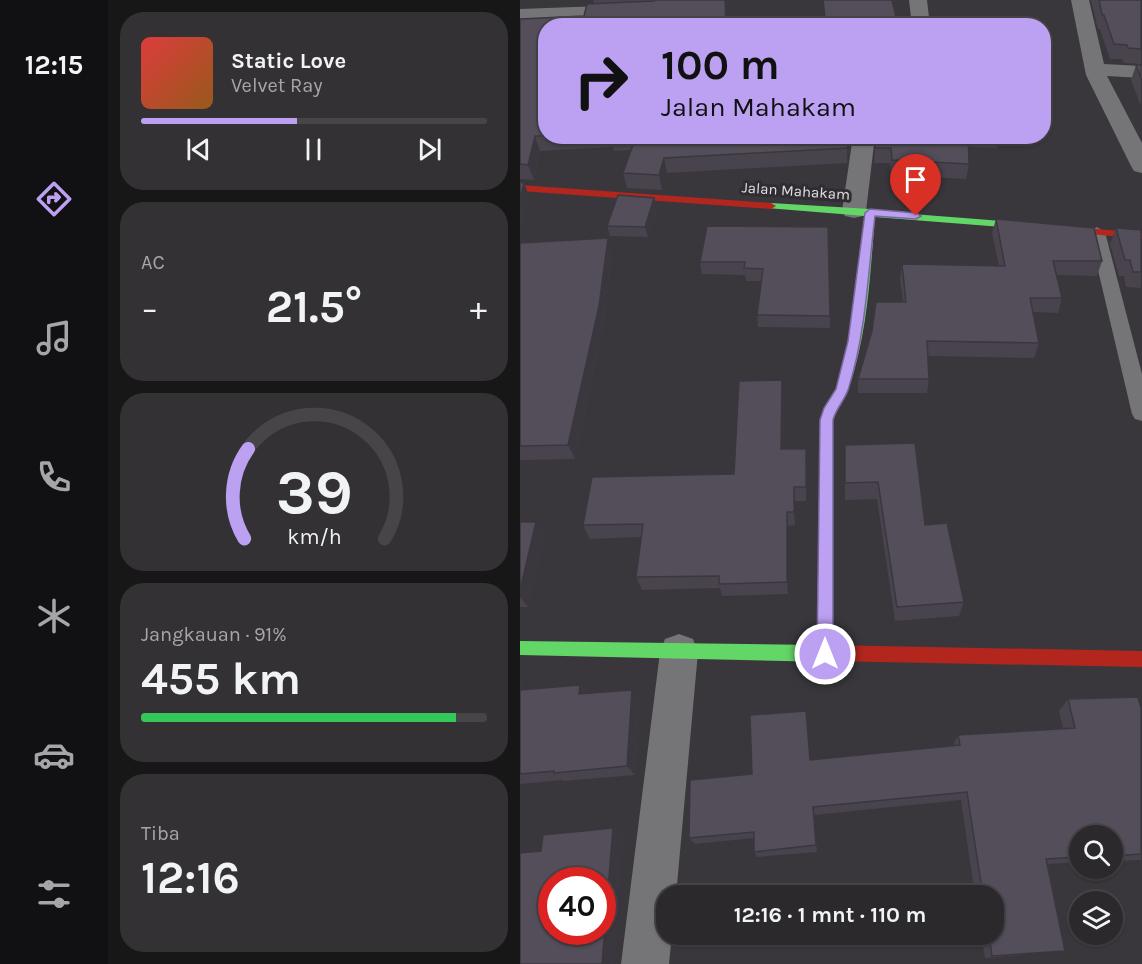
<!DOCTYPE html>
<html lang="id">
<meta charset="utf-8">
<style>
:root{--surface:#2b292c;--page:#333134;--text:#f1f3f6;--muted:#a6a6a9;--line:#474548;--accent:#bca0f2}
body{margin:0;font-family:Karla,sans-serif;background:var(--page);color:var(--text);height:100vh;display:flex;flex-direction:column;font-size:22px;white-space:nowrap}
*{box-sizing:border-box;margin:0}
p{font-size:20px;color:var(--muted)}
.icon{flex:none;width:33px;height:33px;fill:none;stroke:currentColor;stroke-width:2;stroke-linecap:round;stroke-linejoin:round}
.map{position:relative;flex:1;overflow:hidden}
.sheet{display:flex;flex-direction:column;gap:12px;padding:12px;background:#181718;width:412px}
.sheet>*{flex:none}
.guide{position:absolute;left:18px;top:18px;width:513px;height:126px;border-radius:24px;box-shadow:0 2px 4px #0004,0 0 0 2px var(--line);background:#bca0f2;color:#111;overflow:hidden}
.controls{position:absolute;left:549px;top:825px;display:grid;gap:12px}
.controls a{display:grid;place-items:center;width:54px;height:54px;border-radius:50%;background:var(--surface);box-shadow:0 2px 4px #0004,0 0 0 2px var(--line);font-size:30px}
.speed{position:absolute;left:18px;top:867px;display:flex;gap:12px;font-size:30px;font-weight:700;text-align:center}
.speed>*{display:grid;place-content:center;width:78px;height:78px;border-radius:50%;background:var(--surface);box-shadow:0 2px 4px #0004,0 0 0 2px var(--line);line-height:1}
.speed .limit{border:9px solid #d22;background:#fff;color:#111}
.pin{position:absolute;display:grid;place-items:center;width:51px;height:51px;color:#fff;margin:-62px -26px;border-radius:50% 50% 50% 0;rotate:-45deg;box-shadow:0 0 6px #0007}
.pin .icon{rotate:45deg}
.me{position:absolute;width:66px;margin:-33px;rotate:0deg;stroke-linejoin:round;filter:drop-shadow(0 0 4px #0008)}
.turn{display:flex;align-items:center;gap:21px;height:126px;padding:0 24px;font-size:27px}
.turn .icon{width:78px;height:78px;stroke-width:2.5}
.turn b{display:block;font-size:42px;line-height:51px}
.big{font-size:45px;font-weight:700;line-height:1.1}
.sheet .tile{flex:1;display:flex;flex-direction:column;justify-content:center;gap:9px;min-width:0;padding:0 21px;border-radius:24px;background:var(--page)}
.sheet .dial{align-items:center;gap:0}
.dial svg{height:156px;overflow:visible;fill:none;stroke:var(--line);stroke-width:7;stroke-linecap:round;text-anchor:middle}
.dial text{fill:var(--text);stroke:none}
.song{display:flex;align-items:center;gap:18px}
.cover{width:72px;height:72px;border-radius:9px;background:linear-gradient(135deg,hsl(0 70% 55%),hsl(30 70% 35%))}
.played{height:6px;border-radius:3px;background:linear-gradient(90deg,var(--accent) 45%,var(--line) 45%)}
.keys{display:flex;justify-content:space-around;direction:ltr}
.heat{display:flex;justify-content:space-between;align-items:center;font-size:33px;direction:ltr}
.charge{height:9px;border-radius:4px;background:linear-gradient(90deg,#34c759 91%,var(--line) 0)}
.trip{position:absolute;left:136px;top:885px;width:348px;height:60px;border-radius:24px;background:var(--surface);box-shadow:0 2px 4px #0004,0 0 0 2px var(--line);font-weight:700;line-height:60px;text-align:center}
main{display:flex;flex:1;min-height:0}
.dock{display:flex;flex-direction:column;width:108px;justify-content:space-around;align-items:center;background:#111012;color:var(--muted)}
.dock .icon{width:42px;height:42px}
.dock .current{color:var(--accent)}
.dock b{font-size:27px;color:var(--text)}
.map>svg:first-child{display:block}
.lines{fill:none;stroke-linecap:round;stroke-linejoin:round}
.lane{fill:#757476;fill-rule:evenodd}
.street{fill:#757476;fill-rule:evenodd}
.fast{fill:#63d668;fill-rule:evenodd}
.jam{fill:#b3261e;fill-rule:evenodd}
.wall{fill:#48434d}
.shaded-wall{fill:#3b373f}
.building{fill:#544e5a;stroke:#3b373f;stroke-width:1.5;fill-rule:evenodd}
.route{fill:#bca0f2;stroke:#7a689d;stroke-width:1.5}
.labels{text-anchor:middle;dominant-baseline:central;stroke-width:6;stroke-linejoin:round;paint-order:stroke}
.far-street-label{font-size:15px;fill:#e1dee3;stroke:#2f2c32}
</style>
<main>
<nav class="dock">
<b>12:15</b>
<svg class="icon current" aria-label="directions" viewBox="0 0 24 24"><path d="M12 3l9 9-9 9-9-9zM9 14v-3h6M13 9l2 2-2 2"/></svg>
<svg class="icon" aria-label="music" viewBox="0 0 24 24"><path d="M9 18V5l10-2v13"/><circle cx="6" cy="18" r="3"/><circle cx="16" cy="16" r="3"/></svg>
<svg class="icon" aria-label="phone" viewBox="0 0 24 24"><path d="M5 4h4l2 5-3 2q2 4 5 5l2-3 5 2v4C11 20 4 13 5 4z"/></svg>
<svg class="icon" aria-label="climate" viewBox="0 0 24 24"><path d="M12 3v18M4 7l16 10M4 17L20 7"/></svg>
<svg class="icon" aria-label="car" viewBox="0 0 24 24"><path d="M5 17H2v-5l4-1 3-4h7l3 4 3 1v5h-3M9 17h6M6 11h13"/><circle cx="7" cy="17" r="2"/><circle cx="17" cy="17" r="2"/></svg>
<svg class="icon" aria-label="filters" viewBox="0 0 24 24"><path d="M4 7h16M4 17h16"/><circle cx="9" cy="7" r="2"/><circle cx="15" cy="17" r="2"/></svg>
</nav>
<section class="sheet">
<div class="tile">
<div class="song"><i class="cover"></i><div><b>Static Love</b><p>Velvet Ray</p></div></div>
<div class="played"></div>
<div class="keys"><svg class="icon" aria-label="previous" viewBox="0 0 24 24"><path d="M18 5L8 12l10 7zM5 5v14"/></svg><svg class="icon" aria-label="pause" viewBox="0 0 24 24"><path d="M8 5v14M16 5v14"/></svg><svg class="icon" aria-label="next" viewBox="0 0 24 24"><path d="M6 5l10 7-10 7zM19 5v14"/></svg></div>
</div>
<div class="tile"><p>AC</p>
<div class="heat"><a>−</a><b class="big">21.5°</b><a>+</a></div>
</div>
<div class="tile dial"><svg viewBox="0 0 100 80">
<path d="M14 69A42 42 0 1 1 86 69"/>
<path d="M14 69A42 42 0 0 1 16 23" stroke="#bca0f2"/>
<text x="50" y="56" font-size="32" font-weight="700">39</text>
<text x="50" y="72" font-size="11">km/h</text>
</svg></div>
<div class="tile"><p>Jangkauan · 91%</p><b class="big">455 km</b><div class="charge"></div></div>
<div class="tile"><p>Tiba</p><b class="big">12:16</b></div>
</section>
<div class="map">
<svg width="622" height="964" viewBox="0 0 622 964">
<rect width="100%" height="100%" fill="#39373b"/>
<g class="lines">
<path class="lane" d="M577,227L585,232L622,374V421L615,419L612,414L569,232Z"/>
<g class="street">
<path d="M389,0H407L410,26H392Z"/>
<path d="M551,0H569L584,64L622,66V78L587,76L622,143V173L614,171L611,166L566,75Z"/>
<path d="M109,5L115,6L118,10L115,14L0,19V9Z"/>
<path d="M333,136H355L346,211L343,216L334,218L325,216L322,211Z"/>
<path d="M159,634L173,639L178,652L156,896H147V934H152L149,964H101L140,652L145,639Z"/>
</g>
<path class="fast" d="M251,203L350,209L354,211L532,225L537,228L532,231L355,217C350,274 348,332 329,387C325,399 317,409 312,420L313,648L315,653L313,658L305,662L0,655V641L297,645L300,420C305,409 313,399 317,387C336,332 339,274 345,216L247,208V204Z"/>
<g class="jam">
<path d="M0,185L251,203L256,206L251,209L0,191Z"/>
<path d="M532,225L622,233V239L528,230V226Z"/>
<path d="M307,645L622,651V667L307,661L301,658L299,653L301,648Z"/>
</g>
</g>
<g class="wall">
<path d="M73,0H206L26,26V136H331L327,163L147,173L142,190L107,188L103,173L111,150L94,151L93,147L20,151L14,180L0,179V19L64,16L74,4Z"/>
<path d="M303,0L378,26H305Z"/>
<path d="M571,0H621V64L604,63L602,59H590L580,29H578Z"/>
<path d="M616,65H621V106L611,80Z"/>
<path d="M356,136H480L477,148L448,147L449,164L446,179L371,175L370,163H354Z"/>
<path d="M134,198L137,208L128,237L90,236L87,226Z"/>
<path d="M476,219L582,261L577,276L537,275L542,298L538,313L512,312L519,343L514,358L408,356L409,379L407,393H338V379L383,302L380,279L382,264L479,266L472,233Z"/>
<path d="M308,227L310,328L238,327L237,315L241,281H226L225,275L182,274L180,262Z"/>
<path d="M596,228L621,230V288L606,287L604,276H599L590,244Z"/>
<path d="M0,243L92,253L84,321L55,459L0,460Z"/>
<path d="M264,396L263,449L287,463L286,501H275V525L268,526V594L202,596L200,588L122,590L116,577L121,537L70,539L63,525L214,474Z"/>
<path d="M325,445L405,525L444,602L439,616L375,621L357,499L325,500Z"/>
<path d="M0,522L24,534L8,607H0Z"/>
<path d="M0,677L4,681L2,690L60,685L67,693L119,700L115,775L44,781L42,780L0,784Z"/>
<path d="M548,699L621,708V860L592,861V836H560V862L528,864L545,951L534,952L465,958L461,934H474V896H455L441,800L294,815L297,852L237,857L234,852V838L175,844L169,838L232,774L433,745L438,735L543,728L539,711Z"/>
</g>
<g class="shaded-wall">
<path d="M205,0H206L207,26H206Z"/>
<path d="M15,136L20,151L14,180L8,165Z"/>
<path d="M329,136H331L327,163V148Z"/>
<path d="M144,158L147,173L142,190L139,175Z"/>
<path d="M4,183L10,198L0,242V200Z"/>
<path d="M134,198L137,208L128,237L125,227Z"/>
<path d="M88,238L92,253L84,321L55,459L48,445Z"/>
<path d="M262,380L264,396L263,464L261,449Z"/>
<path d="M286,449L287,463L286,501Z"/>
<path d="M274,487L275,501V525L274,512Z"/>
<path d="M267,512L268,526V594L267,582Z"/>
<path d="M16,522L24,534L8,607L0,597V590Z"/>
<path d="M0,677L4,681L1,702L0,701Z"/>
<path d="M60,685L69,696L59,694Z"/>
<path d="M112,690L119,700L115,775L107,766Z"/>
<path d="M93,828L104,836L95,964H82Z"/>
</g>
<g class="building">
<path d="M135,0H205L206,26H26V136H15L8,165L0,164V19L64,16L67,4L134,1Z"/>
<path d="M303,0H372L378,26H306Z"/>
<path d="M579,0H621V49L608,48L607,45L594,44L584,15H582Z"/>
<path d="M616,65H621V78Z"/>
<path d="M116,136H329L327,148L144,158L139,175L103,173Z"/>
<path d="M356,136H448L449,164L372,160L371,148H355Z"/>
<path d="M0,182L4,183L0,200Z"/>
<path d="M98,195L134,198L125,227L87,226Z"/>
<path d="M476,219L574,228L582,261H533L542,298H510L519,343L407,341L409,379H338L352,331L356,302H386L382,264L485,266Z"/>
<path d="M187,226L308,227L310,316L237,315L243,269L224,268L225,262H180Z"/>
<path d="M596,228L621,230V272H613L610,260H605Z"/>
<path d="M88,238L79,306L48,445L0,446V243Z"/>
<path d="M262,380L261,449H286V487H274V512H267V582L199,584V576L116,577L123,524L63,525L72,477L214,474L219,381Z"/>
<path d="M395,443L405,525L427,523L444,602L377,607L358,482L325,483V445Z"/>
<path d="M0,522H16L0,590Z"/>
<path d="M60,685L59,694L112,690L107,766L34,773V771L0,774V690Z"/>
<path d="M618,697L621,708V854L592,856V836H560V857L526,859L545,951L472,956L469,934H474V896H463L447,792L293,807L296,845L234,852V832L169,838L170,780L232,774L230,715L286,711L290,760L440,745L438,735L555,728L548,699Z"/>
<path d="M93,828L82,964H0V853L21,851L23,835ZM32,880H82V932H32Z"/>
</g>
<path class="route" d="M350,209L396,213L401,216L396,219L355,216C348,273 346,332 329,387C326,399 316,408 313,420V654L311,660L305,662L300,660L297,654L300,420L304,408L316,389L328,341L345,213Z"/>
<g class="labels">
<g class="far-street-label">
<text transform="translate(276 191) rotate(4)">Jalan Mahakam</text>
</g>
</g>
</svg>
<div class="controls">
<a><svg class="icon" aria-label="search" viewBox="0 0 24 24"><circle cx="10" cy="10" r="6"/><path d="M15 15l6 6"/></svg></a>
<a><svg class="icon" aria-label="layers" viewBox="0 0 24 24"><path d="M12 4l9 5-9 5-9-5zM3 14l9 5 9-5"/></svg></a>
</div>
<div class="speed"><div class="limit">40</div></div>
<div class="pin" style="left:396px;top:216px;background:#d93025"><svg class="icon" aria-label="arrive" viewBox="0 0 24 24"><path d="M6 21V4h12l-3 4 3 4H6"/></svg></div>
<svg class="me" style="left:305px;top:654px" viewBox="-20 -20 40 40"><circle r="17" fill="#bca0f2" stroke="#fff" stroke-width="3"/><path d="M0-11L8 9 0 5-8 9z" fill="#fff"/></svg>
<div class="trip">12:16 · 1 mnt · 110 m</div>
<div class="guide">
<div class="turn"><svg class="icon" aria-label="right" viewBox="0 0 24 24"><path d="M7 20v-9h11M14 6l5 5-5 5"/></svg><div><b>100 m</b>Jalan Mahakam</div></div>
</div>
</div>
</main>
